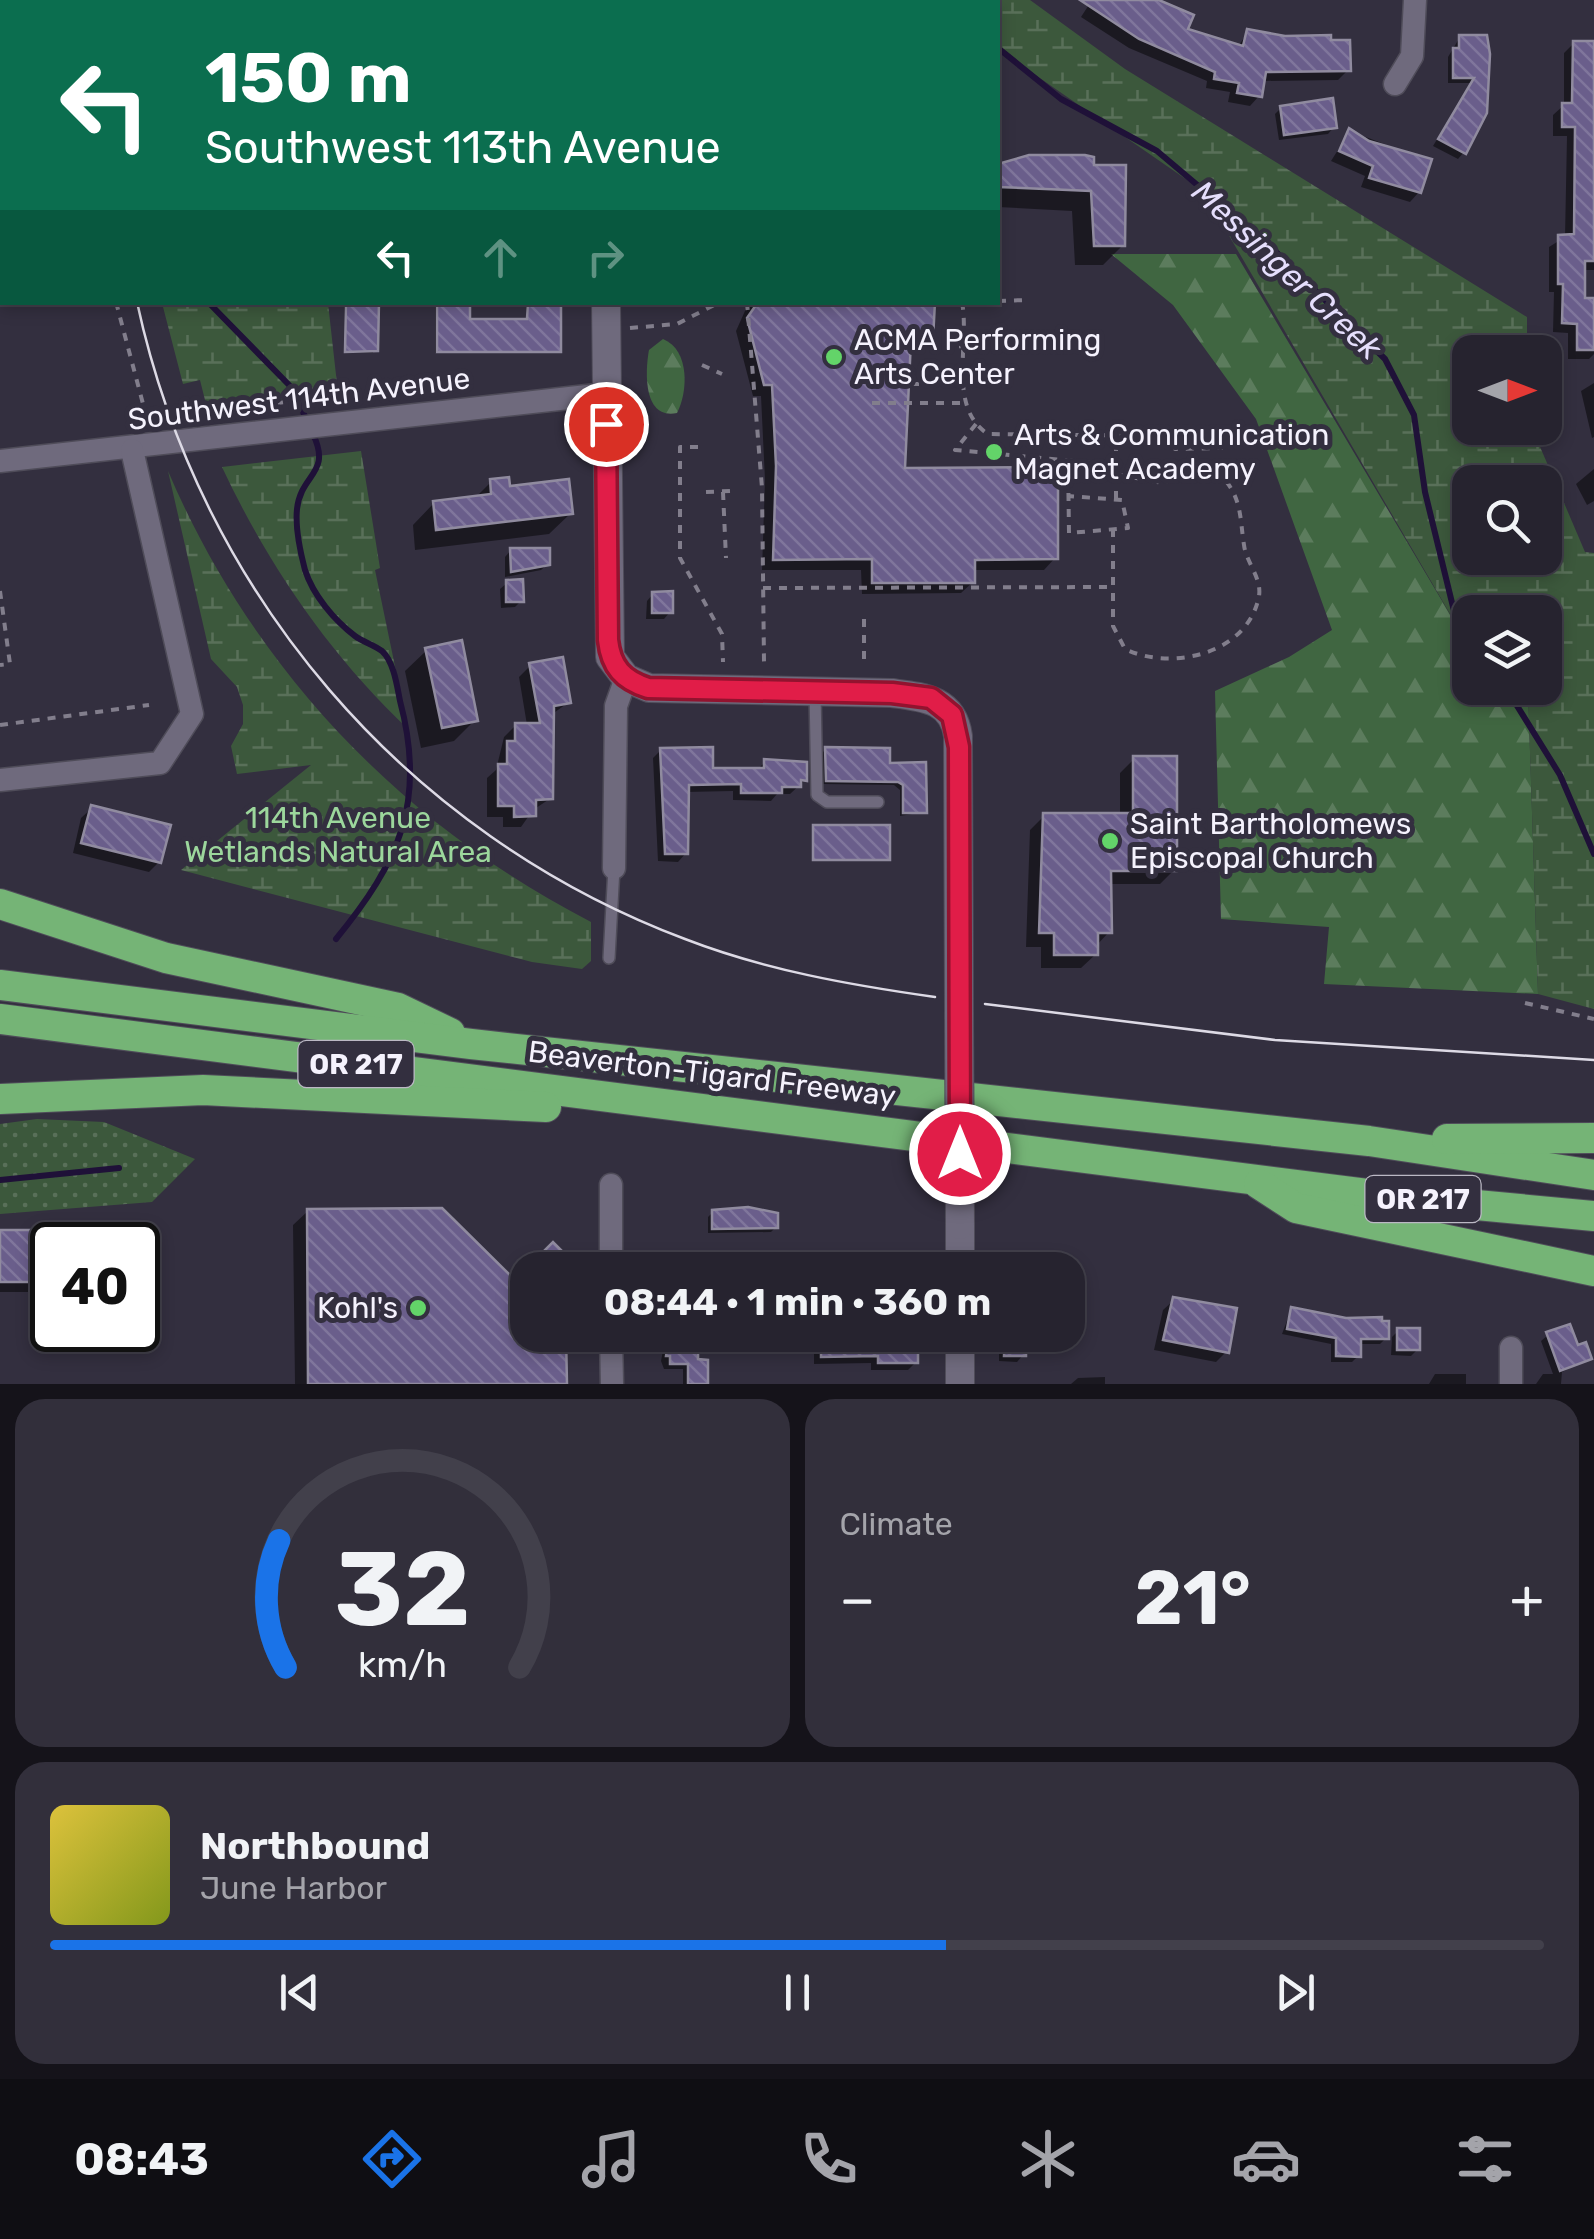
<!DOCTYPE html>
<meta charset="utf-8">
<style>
:root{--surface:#26232f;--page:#322f3b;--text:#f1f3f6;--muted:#a4a4aa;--line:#42404b;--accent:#1a73e8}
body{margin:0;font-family:Rubik,sans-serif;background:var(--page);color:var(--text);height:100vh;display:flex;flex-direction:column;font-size:38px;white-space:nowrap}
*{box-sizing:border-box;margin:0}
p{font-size:32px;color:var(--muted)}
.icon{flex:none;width:55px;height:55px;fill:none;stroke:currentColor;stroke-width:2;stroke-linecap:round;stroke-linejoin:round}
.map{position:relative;height:1384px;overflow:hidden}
.details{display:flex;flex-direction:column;gap:15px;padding:15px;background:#15131a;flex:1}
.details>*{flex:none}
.banner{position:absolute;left:0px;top:0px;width:1000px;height:305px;box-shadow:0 5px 15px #0003,0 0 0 2px var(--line);background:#0b6e4f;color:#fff;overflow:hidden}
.needle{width:65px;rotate:90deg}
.fabs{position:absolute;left:1452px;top:335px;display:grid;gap:20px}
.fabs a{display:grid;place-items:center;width:110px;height:110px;border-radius:20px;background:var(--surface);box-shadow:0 5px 15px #0003,0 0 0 2px var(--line);font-size:50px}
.speed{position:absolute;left:30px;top:1222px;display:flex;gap:20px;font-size:50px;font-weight:700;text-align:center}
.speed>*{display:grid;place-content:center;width:130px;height:130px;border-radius:50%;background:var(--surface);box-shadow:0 5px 15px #0003,0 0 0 2px var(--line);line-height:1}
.speed .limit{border:5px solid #111;border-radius:15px;background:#fff;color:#111}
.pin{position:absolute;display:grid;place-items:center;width:85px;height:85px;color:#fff;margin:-42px;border:5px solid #fff;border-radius:50%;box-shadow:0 2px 10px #0007}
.me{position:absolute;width:110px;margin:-55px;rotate:0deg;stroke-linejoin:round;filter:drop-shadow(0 0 8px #0008)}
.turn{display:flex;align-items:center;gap:35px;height:210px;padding:0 40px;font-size:45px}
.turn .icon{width:130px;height:130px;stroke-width:2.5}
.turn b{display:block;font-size:70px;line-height:85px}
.lanes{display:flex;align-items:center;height:95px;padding:0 40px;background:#0003;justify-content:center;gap:50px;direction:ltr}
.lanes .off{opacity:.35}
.big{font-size:75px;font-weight:700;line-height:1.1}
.details .widget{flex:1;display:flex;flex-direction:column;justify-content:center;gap:15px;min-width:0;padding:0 35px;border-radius:30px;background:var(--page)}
.details .dial{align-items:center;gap:0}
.dial svg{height:260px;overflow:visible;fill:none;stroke:var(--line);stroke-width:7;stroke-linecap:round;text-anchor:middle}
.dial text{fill:var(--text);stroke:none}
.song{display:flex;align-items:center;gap:30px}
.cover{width:120px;height:120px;border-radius:15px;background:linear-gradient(135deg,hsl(50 70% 55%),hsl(70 70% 35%))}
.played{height:10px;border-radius:5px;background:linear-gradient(90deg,var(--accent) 60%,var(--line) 60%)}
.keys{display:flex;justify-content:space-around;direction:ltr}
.heat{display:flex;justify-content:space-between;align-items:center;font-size:55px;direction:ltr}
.details .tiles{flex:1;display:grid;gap:15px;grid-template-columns:1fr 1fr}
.widget:last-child{grid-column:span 2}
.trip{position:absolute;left:510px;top:1252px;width:575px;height:100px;border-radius:30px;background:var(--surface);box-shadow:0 5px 15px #0003,0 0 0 2px var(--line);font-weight:700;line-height:100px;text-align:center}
.dock{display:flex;height:160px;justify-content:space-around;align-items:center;background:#0f0e13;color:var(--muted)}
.dock .icon{width:70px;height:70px}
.dock .current{color:var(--accent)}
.dock b{font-size:45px;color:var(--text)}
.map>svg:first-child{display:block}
.grass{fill:url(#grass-dots)}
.forest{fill:url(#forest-firs)}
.wetland{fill:url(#wetland-marsh);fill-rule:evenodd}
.shadow{fill:#0007}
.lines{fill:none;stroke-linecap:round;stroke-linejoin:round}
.stream{stroke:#1f1138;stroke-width:6}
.building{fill:url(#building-back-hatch);stroke:#908b9f;stroke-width:2.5}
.service-casing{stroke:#4f4c59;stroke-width:14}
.minor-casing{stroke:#4f4c59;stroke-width:25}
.tertiary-casing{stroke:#4f4c59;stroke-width:30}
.motorway-casing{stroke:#4f4c59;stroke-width:32}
.path{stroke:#827e8c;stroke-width:4;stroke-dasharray:8 8;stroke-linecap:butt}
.service{stroke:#6f6a7d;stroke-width:11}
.minor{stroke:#6f6a7d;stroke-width:22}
.tertiary{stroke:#6f6a7d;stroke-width:28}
.motorway{stroke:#75b476;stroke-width:30}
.tram{stroke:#dddae5;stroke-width:2.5}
.tertiary-bridge-casing{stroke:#4f4c59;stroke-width:30;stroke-linecap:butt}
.tertiary-bridge{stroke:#6f6a7d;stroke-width:28}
.route-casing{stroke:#92132f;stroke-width:25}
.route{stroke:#e11d48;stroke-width:18}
.poi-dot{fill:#63d469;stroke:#332f3f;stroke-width:4}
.labels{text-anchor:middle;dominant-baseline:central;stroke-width:10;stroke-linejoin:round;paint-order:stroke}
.shield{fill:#332f3f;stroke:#bbb8c4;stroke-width:2.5}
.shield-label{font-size:28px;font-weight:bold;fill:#f5f2fd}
.poi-label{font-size:30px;fill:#f5f2fd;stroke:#332f3f;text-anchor:start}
.street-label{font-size:30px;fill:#f5f2fd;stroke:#332f3f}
.park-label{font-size:30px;fill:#9cd79c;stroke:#332f3f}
.water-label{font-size:32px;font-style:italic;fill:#e5defc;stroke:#332f3f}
</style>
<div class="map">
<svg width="1594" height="1384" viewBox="0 0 1594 1384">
<defs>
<pattern id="grass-dots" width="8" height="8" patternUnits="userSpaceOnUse" patternTransform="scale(2.5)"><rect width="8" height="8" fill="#3c583c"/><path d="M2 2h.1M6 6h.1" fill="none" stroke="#597059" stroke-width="1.8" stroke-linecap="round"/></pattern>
<pattern id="forest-firs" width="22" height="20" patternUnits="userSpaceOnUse" patternTransform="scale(2.5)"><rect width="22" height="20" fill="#406641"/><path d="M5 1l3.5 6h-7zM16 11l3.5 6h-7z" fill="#5c7c5d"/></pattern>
<pattern id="wetland-marsh" width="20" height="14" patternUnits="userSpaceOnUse" patternTransform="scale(2.5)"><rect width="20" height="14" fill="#3c583c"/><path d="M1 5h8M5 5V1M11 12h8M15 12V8" fill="none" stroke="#597059"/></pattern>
<pattern id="building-back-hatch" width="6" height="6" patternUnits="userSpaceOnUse" patternTransform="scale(2.5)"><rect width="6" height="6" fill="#6a5e8b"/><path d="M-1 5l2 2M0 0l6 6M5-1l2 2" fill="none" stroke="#80769c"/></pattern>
</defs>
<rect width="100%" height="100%" fill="#332f3f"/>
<path class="grass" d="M37,1119L104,1122L195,1159L152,1202L0,1214V1124Z"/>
<g class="forest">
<path d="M1111,254H1236L1470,648V688L1528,691L1538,994L1324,984L1329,927L1221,919L1215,691L1289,657L1332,630L1256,419L1173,305Z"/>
<path d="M663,339C690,350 688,392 677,413C643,420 645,372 649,350Z"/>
</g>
<g class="wetland">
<path d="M935,0H1030L1125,69L1527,317V352H1470V428H1532L1585,552L1594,553V1009L1538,994L1528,692L1494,688H1545V612H1470V648L1203,191L998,49V2ZM1545,482V558H1470V482Z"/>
<path d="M162,303H328L338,393L207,408L200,380L183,384Z"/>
<path d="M361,451L380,568L375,570L408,729C329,654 268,565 222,467Z"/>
<path d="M168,471C252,668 401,824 591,922V961L582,969L532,962L181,870L311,765L237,774L231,746L243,724V705L237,687L211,659Z"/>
</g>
<g class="shadow">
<rect x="646" y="0" width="21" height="2"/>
<path d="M695,0H849V2Z"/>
<path d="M1092,0H1161L1191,16L1185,31L1237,48L1248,32L1348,43V70L1338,80L1262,81L1259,96L1250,106L1228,102L1230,92L1206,88L1207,81L1129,48L1081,17Z"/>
<path d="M1460,37H1485L1464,152L1458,159L1433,146L1471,83H1448V57Z"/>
<path d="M1574,43H1594V270H1582V301H1594V354L1589,359H1568V333L1553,332L1554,292H1549V247L1565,237L1567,136H1553V115L1564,105V53Z"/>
<path d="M998,96H1001L1002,165L1092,168L1123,245L1103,265H1075L1072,211L998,207Z"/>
<path d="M1281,108L1334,127L1328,134L1279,140L1275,114Z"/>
<path d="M1350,131L1429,161L1419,192L1410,202L1361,187L1365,176L1331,161Z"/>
<path d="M344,302H376L373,353H344Z"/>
<path d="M435,302H468V322L526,321V302H558V351L435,353Z"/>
<path d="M749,302H933L930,338L918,349L908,350L903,470L1055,558L1044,570H972L973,582L961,593L862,594L861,570H762L765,480L761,396H753L736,331Z"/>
<path d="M1594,383V437L1592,438L1581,391Z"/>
<path d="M1594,469V501L1587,505L1576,484Z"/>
<path d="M491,482L571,513L549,534L415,550L413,525L434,503L474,499Z"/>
<path d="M511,550L548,564L541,570L505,577V557Z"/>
<path d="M507,583L521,601L515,607L501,608L500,589Z"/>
<path d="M653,594L670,612L664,619H646L647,601Z"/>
<path d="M427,650L475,720L454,741L421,748L405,671Z"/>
<path d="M531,665L569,702L551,715V798L533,810L521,827H503V817H487V778L496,770L504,737L516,725H527L519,677Z"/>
<path d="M826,749L887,765L924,812L900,816V790L894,785L823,784L822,753Z"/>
<path d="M661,750L711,770L756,771L765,762L805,780L790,794H777L771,801L733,800V791L686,792V853L678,862L658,861L653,758Z"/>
<path d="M1134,759L1174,870L1160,884H1109V932L1096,946V954L1081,968H1041V947H1026L1030,830L1044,816H1120V773Z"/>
<path d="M92,808L159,862L149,872L73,853L81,818Z"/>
<path d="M814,827L887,859L812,861Z"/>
<path d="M764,1210L776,1227L771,1232L708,1233V1217L713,1212Z"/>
<path d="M308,1211L528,1335H564V1384H295L293,1225Z"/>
<path d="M0,1233L126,1245H52V1292H0Z"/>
<path d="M672,1264L692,1265V1270H666Z"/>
<path d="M1174,1300L1234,1310L1226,1352L1216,1362L1154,1350L1163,1310Z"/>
<path d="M1291,1310L1386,1338L1380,1344H1358V1356L1352,1362H1331V1344L1282,1334Z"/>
<path d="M1398,1331L1418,1349L1411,1356L1391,1355L1392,1337Z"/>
<path d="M666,1335H695V1362L706,1384H683V1369H664L661,1361Z"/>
<path d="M814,1335H916V1362L908,1370H871V1363L814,1364Z"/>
<path d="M1066,1335L1060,1341L1024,1340L1023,1355L1017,1362L999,1361V1342L1006,1336Z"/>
<path d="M1548,1335L1590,1358L1562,1372L1561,1384H1536L1543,1374H1553L1541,1341Z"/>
<path d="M1435,1374H1466V1384H1429Z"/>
<path d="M1105,1377V1384H1071L1078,1378Z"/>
</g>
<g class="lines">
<g class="stream">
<path d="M942,0L945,2"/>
<path d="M998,48L1061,99L1157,151L1271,247L1385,359L1414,415L1425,492L1455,615L1470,636"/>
<path d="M0,73L2,75"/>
<path d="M208,302L292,388L308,423"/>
<path d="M313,434C332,474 301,473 297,509C295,528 300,551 305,570C313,595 334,620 355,636C363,642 374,645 382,651C394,662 397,686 400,701C427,802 399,862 336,939"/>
<path d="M1506,688L1560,775L1594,854"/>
<path d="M0,1180L119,1168"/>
</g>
</g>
<g class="building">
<path d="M1080,0H1159L1194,15L1188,29L1243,46L1247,29L1285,36L1331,35V40H1350L1351,71L1266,72L1262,97L1237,93L1239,83L1214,79L1215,72L1139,39Z"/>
<path d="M1459,35H1487L1490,54L1487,113L1466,154L1438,139L1474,78H1453V48H1459Z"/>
<path d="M1573,41H1594V261H1585V298H1594V350H1577V324L1562,323L1563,284H1558V235L1574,234L1575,127H1562V103H1572Z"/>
<path d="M1333,98L1337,128L1284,135L1280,106Z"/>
<path d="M1349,128L1369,141L1432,159L1421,193L1369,178L1373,166L1339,151Z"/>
<path d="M1029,155H1085L1094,157V165H1126L1125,246H1094L1091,191L998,187V164Z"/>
<path d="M346,302H379L378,351L345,352Z"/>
<path d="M437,302H470V319H527L528,302H561V352H437Z"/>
<path d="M758,302H935L933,339L911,340L905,468L1058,467V559L975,560V583H872V559L773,560L776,466L772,385H764L747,318Z"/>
<path d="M509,477L510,486L569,479L573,514L436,530L433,501L491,494L490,479Z"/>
<path d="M510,548H550V565L511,572Z"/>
<path d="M523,579L524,602H506V580Z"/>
<path d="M673,591V613H652V592Z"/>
<path d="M462,640L478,721L442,728L425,648Z"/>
<path d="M563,657L571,703L554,706L553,799L536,800V816L514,817V806H498V764H507V741H515V723H540L529,663Z"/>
<path d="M713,747V768H764V759L807,762V781L801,780V787H782V793H741V784L689,785L688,854H665L660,748Z"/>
<path d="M825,747L890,748V763L926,762L927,813H903V785L898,782L826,781Z"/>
<path d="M1133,756H1177V871H1111L1112,933H1098V955H1054V933H1039L1043,813H1133Z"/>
<path d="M91,805L171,825L161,863L81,843Z"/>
<rect x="813" y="825" width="77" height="35"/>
<path d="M748,1207L778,1213V1228L712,1229V1210Z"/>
<path d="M442,1208L515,1280L553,1242L566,1255V1270H528V1335H566L567,1384H308L307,1209Z"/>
<path d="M0,1230H128V1245H52V1282H0Z"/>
<path d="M1173,1297L1237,1308L1229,1353L1163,1340Z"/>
<path d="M1291,1307L1346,1318L1382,1317V1321H1389V1339H1361V1357L1336,1356V1338L1287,1329Z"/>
<path d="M1570,1324L1578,1345L1586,1342L1592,1359L1560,1371L1546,1332Z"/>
<rect x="1397" y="1328" width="23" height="22"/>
<path d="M669,1335H698V1359L708,1360V1384H688V1364H670V1356H666Z"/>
<path d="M821,1335H918V1363H878V1356L821,1357Z"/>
<path d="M1005,1335H1026V1356H1004Z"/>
</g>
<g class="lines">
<defs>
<g id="service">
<path d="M0,261H2"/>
<path d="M815,692L817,795L827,802H878"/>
<path d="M609,958L614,868"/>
</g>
<g id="minor">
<path d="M1395,84L1412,56L1415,0"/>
<path d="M0,461L605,394"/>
<path d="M0,780L160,763L192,714L132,450"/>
<path d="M614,868L616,706L626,678"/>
<path d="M611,1185V1270"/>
<path d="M611,1335L612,1384"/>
<path d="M1511,1348V1384"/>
</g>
<g id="tertiary">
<path d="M605,0V2"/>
<path d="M606,302L610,657L626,678L649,688L892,693C923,697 953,699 958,736L959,1012"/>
<path d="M960,1225V1270"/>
<path d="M960,1335V1384"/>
</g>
<g id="motorway">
<path d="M0,904L166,958L398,1008L450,1033"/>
<path d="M0,985L471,1044L1369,1141L1594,1175"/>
<path d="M0,1019L1391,1197L1594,1216"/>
<path d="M0,1099L203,1090L546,1107"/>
<path d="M1447,1139L1594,1138"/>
<path d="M1259,1184L1296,1208L1594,1271"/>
</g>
</defs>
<use href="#service" class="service-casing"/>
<use href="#minor" class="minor-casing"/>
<use href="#tertiary" class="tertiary-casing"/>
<use href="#motorway" class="motorway-casing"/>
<g class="path">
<path d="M762,0V2"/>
<path d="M349,2L352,0"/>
<path d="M476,2L478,0"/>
<path d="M875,2V0"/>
<path d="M0,14L2,16"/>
<path d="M998,301L1026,300"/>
<path d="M116,302L147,419"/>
<path d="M747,302L762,488L764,662"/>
<path d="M962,302C970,343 947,408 988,434L1176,436L1175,449L1223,448"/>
<path d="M630,328L677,324L720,302"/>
<path d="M911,347L1081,344"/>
<path d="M702,365L722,374"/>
<path d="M911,384H965"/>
<path d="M872,403H965"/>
<path d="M148,419L343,395"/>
<path d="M976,424L955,450L1116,465"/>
<path d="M698,447H680V558L722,634L723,662"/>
<path d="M1068,461L1069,533L1128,528L1122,500L1068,496"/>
<path d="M706,492L731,491"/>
<path d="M723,492L726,558"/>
<path d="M1116,499V437"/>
<path d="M1113,529V626L1125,649C1170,671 1248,655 1259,596C1262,578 1246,562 1244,545C1240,520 1242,499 1224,479L1200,471L1162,483L1116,474"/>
<path d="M763,588L1114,587"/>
<path d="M0,591L10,664L0,665"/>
<path d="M864,619V662"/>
<path d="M0,725L149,705"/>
<path d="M1525,1003L1594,1019"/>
</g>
<use href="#service" class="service"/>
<use href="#minor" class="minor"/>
<use href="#tertiary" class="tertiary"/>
<use href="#motorway" class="motorway"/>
<g class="tram">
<path d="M110,2V0"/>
<path d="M137,302C200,594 406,834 685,939C765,970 850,985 935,997"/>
<path d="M985,1004L1275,1040L1594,1060"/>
</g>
<defs>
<path id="tertiary-bridge" d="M959,1012L960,1225"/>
</defs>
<use href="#tertiary-bridge" class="tertiary-bridge-casing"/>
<use href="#tertiary-bridge" class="tertiary-bridge"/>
</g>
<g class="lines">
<defs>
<path id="route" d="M606,424L608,640C611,667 623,680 648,688L892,693L931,698L952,715L959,747L960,1154"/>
</defs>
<use href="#route" class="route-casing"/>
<use href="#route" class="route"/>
</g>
<g class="poi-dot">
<circle cx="834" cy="357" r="10"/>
<circle cx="994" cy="452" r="10"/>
<circle cx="1110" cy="841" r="10"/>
<circle cx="418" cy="1308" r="10"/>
</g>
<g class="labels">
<g class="shield">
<rect x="298.5" y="1041" width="115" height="46" rx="8"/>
<rect x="1365.5" y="1176" width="115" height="46" rx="8"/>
</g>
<g class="shield-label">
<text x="356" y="1064">OR 217</text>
<text x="1423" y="1199">OR 217</text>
</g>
<g class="poi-label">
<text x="854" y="340">ACMA Performing<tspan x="854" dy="34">Arts Center</tspan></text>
<text x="1014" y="435">Arts &amp; Communication<tspan x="1014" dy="34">Magnet Academy</tspan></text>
<text x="1130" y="824">Saint Bartholomews<tspan x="1130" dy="34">Episcopal Church</tspan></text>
<text x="398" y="1308" text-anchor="end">Kohl's</text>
</g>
<g class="street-label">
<text transform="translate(299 399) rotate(-7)">Southwest 114th Avenue</text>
<text transform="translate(712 1074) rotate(7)">Beaverton-Tigard Freeway</text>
</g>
<g class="park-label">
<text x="338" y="818">114th Avenue<tspan x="338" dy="34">Wetlands Natural Area</tspan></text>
</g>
<g class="water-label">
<text transform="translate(1287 270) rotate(43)">Messinger Creek</text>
</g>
</g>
</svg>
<div class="fabs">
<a><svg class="needle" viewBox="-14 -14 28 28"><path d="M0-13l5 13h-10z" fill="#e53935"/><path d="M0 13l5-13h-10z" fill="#a4a4aa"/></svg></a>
<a><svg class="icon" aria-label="search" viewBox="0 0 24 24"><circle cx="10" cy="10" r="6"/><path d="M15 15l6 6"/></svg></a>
<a><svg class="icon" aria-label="layers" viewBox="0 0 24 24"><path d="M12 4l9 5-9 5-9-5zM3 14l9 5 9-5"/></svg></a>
</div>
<div class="speed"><div class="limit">40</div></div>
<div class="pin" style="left:606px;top:424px;background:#d93025"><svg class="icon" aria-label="arrive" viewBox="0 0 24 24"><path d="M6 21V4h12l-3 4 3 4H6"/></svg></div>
<svg class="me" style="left:960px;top:1154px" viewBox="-20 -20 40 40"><circle r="17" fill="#e11d48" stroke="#fff" stroke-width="3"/><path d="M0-11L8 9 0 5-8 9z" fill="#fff"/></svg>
<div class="trip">08:44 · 1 min · 360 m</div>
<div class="banner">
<div class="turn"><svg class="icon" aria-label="left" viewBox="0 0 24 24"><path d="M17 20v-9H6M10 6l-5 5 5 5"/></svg><div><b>150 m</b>Southwest 113th Avenue</div></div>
<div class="lanes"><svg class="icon" aria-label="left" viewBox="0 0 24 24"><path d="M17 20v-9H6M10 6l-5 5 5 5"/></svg><svg class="icon off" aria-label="ahead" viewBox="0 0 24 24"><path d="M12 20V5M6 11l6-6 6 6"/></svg><svg class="icon off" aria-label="right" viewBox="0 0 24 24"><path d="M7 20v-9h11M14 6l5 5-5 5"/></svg></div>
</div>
</div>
<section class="details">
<div class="tiles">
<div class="widget dial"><svg viewBox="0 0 100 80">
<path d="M14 69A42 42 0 1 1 86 69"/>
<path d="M14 69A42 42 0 0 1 12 30" stroke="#1a73e8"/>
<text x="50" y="56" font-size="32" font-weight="700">32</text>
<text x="50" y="72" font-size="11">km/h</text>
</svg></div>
<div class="widget"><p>Climate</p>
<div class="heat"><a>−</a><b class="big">21°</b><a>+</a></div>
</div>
<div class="widget">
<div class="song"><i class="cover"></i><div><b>Northbound</b><p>June Harbor</p></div></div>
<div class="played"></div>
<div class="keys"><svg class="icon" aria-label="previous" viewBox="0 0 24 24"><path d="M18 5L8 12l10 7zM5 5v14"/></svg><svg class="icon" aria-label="pause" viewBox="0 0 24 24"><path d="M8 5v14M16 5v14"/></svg><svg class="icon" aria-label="next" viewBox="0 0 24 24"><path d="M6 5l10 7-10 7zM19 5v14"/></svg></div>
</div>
</div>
</section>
<nav class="dock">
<b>08:43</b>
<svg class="icon current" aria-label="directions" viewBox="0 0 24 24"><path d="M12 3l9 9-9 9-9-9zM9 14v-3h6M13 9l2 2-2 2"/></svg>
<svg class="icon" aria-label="music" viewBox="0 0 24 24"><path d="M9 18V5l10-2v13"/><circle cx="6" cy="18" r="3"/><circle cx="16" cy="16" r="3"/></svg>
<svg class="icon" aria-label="phone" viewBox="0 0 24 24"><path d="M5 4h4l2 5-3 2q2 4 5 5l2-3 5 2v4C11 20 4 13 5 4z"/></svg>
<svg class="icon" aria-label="climate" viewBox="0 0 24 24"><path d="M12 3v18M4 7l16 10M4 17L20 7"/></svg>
<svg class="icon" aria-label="car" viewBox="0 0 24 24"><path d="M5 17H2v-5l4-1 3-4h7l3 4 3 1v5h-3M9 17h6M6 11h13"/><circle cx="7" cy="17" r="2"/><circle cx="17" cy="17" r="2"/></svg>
<svg class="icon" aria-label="filters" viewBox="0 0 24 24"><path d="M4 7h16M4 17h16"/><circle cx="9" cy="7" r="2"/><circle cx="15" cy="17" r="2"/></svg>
</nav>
